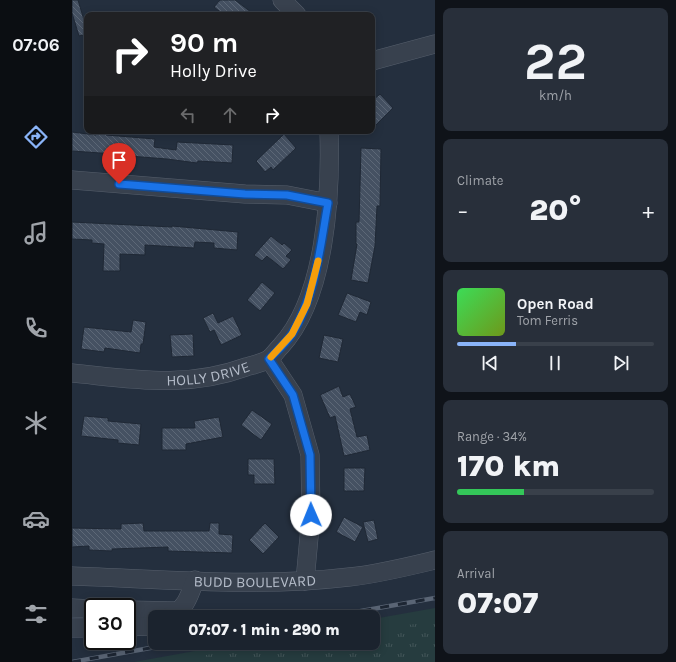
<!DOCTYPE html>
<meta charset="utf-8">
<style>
:root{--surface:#1b232e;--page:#282f3a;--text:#f1f3f6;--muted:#a0a4aa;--line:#39404a;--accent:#8ab4f8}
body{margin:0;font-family:Karla,sans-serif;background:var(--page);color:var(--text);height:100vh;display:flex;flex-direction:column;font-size:15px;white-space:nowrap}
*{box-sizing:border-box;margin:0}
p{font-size:13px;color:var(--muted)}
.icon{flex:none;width:22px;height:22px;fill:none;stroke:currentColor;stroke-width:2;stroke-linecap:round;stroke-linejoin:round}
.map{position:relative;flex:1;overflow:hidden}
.panel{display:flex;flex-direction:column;gap:8px;padding:8px;background:#0f1319;width:241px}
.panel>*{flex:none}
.top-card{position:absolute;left:12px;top:12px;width:291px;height:122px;border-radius:8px;box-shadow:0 2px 10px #0003,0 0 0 1px var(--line);background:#202124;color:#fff;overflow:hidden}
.speed{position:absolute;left:12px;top:598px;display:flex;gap:8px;font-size:20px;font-weight:700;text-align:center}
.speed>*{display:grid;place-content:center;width:52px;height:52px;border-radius:50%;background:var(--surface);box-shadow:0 2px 10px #0003,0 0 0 1px var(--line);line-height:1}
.speed .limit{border:2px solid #111;border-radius:6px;background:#fff;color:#111}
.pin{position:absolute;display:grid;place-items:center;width:34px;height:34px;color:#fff;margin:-41px -17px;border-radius:50% 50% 50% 0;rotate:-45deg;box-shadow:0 0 4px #0007}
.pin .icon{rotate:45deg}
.me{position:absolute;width:44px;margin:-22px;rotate:359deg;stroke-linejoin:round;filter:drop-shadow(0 0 3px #0008)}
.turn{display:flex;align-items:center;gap:14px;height:84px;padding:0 20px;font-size:18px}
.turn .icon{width:52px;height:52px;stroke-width:2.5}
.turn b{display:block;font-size:28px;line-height:34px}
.lanes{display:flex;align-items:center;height:38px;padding:0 20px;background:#0003;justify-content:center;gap:20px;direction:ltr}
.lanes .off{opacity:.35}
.big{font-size:30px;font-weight:800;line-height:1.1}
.panel .card{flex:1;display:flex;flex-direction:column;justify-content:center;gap:6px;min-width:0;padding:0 14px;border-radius:8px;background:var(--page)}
.panel .dial{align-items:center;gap:0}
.dial b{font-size:52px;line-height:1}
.song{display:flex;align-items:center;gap:12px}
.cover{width:48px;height:48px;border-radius:6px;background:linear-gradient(135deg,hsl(130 70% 55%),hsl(80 70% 35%))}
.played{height:4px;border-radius:2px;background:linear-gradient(90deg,var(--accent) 30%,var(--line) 30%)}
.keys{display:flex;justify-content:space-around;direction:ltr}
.heat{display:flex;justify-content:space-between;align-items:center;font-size:22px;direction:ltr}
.charge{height:6px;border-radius:3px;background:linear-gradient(90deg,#34c759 34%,var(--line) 0)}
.trip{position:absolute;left:76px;top:610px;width:232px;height:40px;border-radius:8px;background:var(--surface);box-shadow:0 2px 10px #0003,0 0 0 1px var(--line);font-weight:800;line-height:40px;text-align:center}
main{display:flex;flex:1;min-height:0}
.tabs{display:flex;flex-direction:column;width:72px;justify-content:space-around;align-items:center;background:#0b0e12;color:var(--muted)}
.tabs .icon{width:28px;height:28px}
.tabs .on{color:var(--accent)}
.tabs b{font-size:18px;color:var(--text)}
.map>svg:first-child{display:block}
.green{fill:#263c3f}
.park{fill:url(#park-tufts)}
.building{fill:url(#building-back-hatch);stroke:#1f2835}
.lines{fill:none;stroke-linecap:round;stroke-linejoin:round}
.minor-casing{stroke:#565f6c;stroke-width:19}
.minor{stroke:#38414e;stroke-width:18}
.rail-casing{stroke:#5a6575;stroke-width:4.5}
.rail{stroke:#1d2633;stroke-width:3;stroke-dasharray:9;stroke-linecap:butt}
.route-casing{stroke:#114b97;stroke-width:10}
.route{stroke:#1a73e8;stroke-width:7}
.slow{stroke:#f59e0b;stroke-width:7}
.labels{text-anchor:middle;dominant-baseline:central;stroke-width:4;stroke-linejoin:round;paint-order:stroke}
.street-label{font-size:15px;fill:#b4bcc9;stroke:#1d2633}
</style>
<main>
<nav class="tabs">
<b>07:06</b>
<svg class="icon on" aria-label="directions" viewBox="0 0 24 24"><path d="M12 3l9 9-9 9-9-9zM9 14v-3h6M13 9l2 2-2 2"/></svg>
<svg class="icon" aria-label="music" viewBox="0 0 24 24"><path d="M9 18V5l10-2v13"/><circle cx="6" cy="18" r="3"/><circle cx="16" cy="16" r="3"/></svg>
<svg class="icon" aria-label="phone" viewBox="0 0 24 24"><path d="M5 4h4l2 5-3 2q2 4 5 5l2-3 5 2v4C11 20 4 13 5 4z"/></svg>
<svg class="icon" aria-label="climate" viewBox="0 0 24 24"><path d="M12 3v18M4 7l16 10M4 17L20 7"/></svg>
<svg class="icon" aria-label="car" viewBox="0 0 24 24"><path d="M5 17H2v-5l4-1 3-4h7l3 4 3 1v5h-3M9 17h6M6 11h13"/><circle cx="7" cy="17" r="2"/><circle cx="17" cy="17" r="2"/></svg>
<svg class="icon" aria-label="filters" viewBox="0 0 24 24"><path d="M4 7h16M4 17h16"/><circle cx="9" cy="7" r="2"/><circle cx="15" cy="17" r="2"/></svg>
</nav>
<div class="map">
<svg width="363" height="662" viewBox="0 0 363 662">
<defs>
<pattern id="park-tufts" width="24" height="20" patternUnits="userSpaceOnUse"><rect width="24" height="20" fill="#263c3f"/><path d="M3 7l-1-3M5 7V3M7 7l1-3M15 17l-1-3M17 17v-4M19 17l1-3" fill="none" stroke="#435659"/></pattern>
<pattern id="building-back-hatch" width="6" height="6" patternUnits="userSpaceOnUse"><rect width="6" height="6" fill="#455162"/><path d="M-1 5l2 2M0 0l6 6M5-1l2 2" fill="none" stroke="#5d6877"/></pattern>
</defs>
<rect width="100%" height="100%" fill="#242f3e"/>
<path class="green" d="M363,608V662H62L167,643H301V619Z"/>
<path class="park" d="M363,621V662H88L214,643H301V630Z"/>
<g class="building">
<path d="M0,0H6L12,20L15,19V34L7,36L0,13Z"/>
<path d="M148,0H163L183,15H152L142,7Z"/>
<path d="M308,94L321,108L300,129V101Z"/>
<path d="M24,131H34V135L83,139L82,147L104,150L105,142L161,145L160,163L126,161L125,163L95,159L57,156V155L0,151V132L24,135Z"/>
<path d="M212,134L224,148L201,170L199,167L193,172L184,161Z"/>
<path d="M289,148L309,149L308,206H305L303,246L296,283L279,280L285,244H284V222H287Z"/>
<path d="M0,222L100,227V226L166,232L165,250L142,248V243L123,242L122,248L73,245V255L48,254V271H31L32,244L20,243V240L0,239Z"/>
<path d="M199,236L210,245L212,243L220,250L214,256L219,260L211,269L195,256L190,261L182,255Z"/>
<path d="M190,282L203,293L188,311L175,300Z"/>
<path d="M275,293L299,302L295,315L288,312L284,322L266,315Z"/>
<path d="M141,313L146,323L161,316L170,335L149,345L142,330L138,332L131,318Z"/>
<path d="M61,320L74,322L71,344H69L68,353L33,348L32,352L9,349L12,327L59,332Z"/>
<path d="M121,334L122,356L100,357L98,335Z"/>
<path d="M252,335L271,339L266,362L247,358Z"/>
<path d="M267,386L271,397L278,394L284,407L278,409L285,437L295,435L298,450L272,456L263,416L258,418L248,395Z"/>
<path d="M180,410L200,424L189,440L169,425Z"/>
<path d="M12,416L36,418V421L69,424L67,445L46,443V440L9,436Z"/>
<path d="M147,417L151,437L114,444V450H90V428H123L122,421Z"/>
<path d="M176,459H202L203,484H182V475H176Z"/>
<path d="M272,468H293L292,491H272Z"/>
<path d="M272,517L291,527L283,542L264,532Z"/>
<path d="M302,520L306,539L296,542L291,522Z"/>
<path d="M71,523L72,531H137L138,523H147V534L161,535L160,553L96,551V547L40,549V551L17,550V546L0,547V528L49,529V524Z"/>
<path d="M193,523L207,537L191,554L177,540Z"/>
</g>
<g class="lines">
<defs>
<g id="minor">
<path d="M210,0L225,15"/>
<path d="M300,61L363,44"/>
<path d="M0,180L173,194L215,195L256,203"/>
<path d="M197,359L221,395L238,455L239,515L233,581"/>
<path id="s1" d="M0,373C61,379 114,389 174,367C181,365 190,363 197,359C201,356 205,350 209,346C254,297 259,195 257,131"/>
<path id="s2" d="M0,576C92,579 185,588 277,577C306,574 334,567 363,560"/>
<path d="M0,608L21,609"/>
<path d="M55,610L107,611"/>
<path d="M97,617C114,608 117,597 123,580"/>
<path d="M55,627L78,626L83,624"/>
<path d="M0,628H21"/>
</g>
</defs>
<use href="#minor" class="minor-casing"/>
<use href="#minor" class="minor"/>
<defs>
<g id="rail">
<path d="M255,617L363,598"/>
<path d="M0,662L106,643"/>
</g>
</defs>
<use href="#rail" class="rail-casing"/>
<use href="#rail" class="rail"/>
</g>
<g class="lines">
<defs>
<path id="route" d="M47,184L173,194L215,195L256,203C248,247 244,295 220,334C214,343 205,351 197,359L221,395L238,455L239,515"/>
</defs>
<use href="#route" class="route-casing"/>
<use href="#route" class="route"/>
<path class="slow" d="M199,357L220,334L235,304L246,261"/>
</g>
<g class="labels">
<g class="street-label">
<text stroke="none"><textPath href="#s1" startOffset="137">HOLLY DRIVE</textPath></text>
<text stroke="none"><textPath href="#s2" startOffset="183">BUDD BOULEVARD</textPath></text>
</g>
</g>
</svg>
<div class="speed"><div class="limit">30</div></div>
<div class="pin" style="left:47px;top:184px;background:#d93025"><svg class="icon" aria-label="arrive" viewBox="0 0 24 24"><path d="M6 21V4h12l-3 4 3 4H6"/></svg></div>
<svg class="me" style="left:239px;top:515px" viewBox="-20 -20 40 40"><circle r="19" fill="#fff"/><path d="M0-13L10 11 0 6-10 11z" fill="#1a73e8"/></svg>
<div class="trip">07:07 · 1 min · 290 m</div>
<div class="top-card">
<div class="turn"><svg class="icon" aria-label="right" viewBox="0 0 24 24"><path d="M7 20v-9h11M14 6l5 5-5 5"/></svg><div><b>90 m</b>Holly Drive</div></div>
<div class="lanes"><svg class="icon off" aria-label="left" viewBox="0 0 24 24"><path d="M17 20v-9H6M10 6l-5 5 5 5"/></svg><svg class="icon off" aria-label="ahead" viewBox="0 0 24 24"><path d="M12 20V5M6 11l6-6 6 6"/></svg><svg class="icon" aria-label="right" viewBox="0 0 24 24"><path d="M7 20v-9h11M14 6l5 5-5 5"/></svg></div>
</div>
</div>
<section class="panel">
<div class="card dial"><b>22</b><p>km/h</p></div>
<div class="card"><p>Climate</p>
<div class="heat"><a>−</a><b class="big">20°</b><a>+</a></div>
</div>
<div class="card">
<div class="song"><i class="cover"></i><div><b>Open Road</b><p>Tom Ferris</p></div></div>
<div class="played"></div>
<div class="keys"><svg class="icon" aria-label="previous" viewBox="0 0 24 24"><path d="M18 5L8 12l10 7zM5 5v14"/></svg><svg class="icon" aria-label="pause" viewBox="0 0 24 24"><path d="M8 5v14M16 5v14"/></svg><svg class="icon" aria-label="next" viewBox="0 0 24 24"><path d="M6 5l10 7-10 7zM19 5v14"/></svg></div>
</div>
<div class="card"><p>Range · 34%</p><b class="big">170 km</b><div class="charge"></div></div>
<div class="card"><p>Arrival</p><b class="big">07:07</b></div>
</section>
</main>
